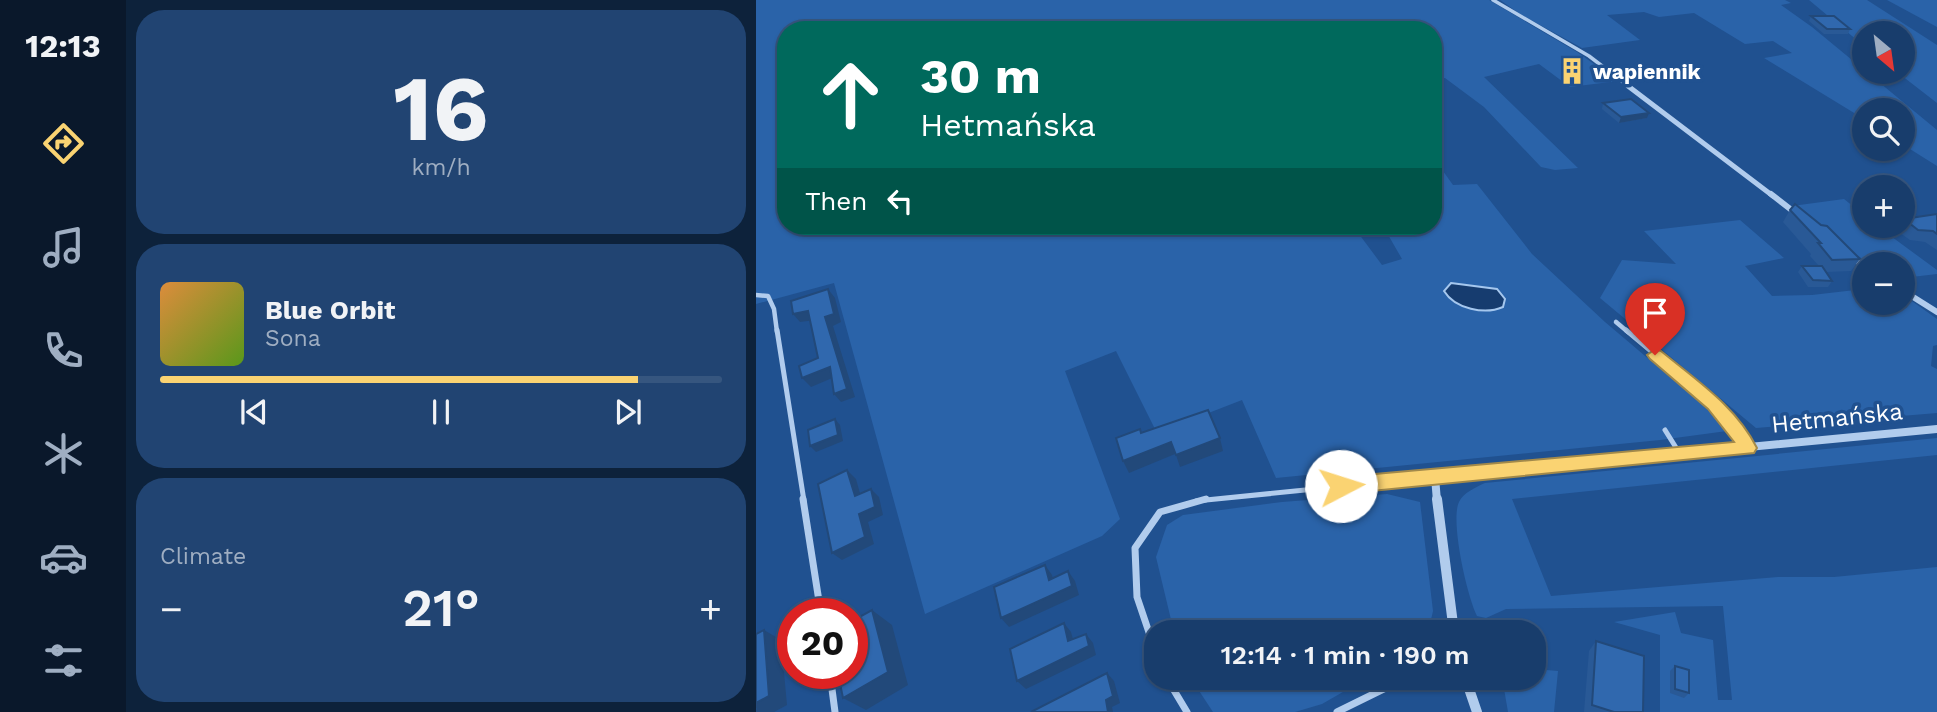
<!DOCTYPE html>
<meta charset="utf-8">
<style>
:root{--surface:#183d6c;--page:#214472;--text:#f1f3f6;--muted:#9faec2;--line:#36567f;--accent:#fad372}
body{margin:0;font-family:"Work Sans",sans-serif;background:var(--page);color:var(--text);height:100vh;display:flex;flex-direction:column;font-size:26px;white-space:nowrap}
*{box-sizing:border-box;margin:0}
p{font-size:23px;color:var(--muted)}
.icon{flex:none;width:38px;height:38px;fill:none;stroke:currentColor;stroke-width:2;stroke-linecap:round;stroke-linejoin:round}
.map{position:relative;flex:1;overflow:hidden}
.details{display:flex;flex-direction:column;gap:10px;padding:10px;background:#0d223b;width:630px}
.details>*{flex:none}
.guide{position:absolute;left:21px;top:21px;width:665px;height:214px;border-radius:28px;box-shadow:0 2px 5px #0004,0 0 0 2px var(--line);background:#00695c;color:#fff;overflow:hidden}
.needle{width:46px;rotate:151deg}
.controls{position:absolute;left:1096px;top:21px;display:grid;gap:14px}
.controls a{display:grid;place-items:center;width:63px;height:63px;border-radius:50%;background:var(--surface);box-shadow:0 2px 5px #0004,0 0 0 2px var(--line);font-size:35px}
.speed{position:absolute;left:21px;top:598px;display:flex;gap:14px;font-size:35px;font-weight:700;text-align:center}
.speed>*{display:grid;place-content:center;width:91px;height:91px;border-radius:50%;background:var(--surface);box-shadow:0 2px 5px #0004,0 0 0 2px var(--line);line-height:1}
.speed .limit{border:10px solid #d22;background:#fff;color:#111}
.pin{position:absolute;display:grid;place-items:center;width:60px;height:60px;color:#fff;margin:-72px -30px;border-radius:50% 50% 50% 0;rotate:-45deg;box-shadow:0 0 7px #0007}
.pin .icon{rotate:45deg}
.me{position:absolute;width:77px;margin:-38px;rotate:85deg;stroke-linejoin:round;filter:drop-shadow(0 0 5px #0008)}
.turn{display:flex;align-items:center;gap:24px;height:147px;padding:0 28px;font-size:32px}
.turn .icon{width:91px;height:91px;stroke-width:2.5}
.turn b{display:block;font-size:49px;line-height:60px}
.then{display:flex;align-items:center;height:66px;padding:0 28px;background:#0003;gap:14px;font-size:26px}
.big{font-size:52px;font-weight:600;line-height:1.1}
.details .widget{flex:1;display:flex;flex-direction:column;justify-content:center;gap:10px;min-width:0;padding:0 24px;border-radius:28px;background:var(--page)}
.details .dial{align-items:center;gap:0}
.dial b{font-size:91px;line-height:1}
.song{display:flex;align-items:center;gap:21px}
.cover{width:84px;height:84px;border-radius:10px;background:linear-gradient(135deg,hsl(30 70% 55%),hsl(90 70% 35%))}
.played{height:7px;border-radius:4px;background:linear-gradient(90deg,var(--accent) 85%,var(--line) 85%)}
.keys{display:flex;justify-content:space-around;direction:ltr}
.heat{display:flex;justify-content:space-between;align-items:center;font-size:38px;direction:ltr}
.trip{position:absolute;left:388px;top:620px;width:402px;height:70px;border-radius:28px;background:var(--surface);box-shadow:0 2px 5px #0004,0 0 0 2px var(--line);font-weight:600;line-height:70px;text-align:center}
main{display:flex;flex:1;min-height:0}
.tab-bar{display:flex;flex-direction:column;width:126px;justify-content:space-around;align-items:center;background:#0a182b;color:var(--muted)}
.tab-bar .icon{width:49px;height:49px}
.tab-bar .current{color:var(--accent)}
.tab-bar b{font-size:32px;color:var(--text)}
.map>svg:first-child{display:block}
.green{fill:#2a63a9}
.water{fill:#163c6f;stroke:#a5c7ee;stroke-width:2}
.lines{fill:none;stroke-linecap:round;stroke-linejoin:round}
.lane-far2{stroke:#b1cced;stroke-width:4.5}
.lane-far1{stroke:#b1cced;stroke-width:5}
.lane{stroke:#b1cced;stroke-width:7}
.street-far4{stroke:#b1cced;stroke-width:3.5}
.street-far3{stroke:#b1cced;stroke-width:5}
.street-far2{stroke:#b1cced;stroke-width:6}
.street-far1{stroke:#b1cced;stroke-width:8}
.street{stroke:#b1cced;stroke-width:10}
.wall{fill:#295996}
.shaded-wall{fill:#22497a}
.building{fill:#3068ae;stroke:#22497a;stroke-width:2}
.route{fill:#fad372;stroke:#a2894a;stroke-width:2}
.labels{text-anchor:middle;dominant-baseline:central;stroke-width:7;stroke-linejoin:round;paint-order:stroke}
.far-poi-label{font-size:21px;font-weight:bold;fill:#fff;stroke:#205190;text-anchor:start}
.street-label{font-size:24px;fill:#fff;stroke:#205190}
</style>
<main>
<nav class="tab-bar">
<b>12:13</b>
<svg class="icon current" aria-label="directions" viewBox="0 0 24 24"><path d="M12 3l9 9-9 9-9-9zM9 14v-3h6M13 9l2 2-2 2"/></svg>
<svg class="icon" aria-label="music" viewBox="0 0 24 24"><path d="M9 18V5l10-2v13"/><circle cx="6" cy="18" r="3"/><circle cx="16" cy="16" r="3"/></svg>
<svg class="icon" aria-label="phone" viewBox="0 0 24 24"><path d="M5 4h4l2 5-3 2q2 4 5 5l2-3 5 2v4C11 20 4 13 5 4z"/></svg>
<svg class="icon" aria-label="climate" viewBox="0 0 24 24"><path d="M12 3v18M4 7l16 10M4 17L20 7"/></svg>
<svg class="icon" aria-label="car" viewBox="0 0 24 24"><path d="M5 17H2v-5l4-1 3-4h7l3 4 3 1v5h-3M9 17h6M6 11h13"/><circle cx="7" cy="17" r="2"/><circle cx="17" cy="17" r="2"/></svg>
<svg class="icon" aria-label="filters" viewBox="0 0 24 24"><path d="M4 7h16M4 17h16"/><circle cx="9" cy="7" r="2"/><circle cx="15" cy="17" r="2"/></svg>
</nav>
<section class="details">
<div class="widget dial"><b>16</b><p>km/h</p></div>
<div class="widget">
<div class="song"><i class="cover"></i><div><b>Blue Orbit</b><p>Sona</p></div></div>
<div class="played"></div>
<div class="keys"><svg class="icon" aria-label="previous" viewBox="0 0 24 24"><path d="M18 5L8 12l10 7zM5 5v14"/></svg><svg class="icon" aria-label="pause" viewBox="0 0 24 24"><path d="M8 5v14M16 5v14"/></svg><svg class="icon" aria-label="next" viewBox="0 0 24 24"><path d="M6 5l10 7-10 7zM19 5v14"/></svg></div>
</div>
<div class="widget"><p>Climate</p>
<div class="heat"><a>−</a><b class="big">21°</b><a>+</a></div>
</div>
</section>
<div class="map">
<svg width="1181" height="712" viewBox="0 0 1181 712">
<rect width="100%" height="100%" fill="#205190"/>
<g class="green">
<path d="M0,0H733L821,52L862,81L814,87L783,64L728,77L822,168L799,170L785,167L728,107L689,78L677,80V30H30V226H597L626,265L646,259L627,226H677V157L697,185L721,184L776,254L849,322L947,405L971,431L904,440L520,478L486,400L401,433L360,351L309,371L364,519L346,536L169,614L78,283L0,304Z"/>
<path d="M744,0H1029L1035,3L1025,5L1056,27L1181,130V166L1146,144V110H1108V119L1008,58L1036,53L1017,41L989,44L938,13L903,17L888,12L851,15L884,40L826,48L764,14Z"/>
<path d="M1053,0H1111L1181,45V103L1141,72H1146V33H1108V46Z"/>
<path d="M1131,0H1181V27Z"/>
<path d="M1088,199L1108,215V226H1121L1181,270V274L1147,278L1146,264H1113L1036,206Z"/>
<path d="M984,220L1028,258L989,266L1016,296L1056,295L1108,289V303H1146V294L1181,319V345L1177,346L1175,366L1181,369V413L1000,428L844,298L866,260L920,264L888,231Z"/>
<path d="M1181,438V455L756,499L795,596L1022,577H1078L1181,567V712H904V635L858,622L919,612L925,633L957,640L962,700H976L967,606L750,609L730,618L721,616C711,596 694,521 703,502C707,493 720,487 729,483Z"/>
<path d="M631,494L664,502L677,611L672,632H418L400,557L411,525L427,515L526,502Z"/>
<path d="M779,669L802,671L798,712H752L746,677H779Z"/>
<path d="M434,677H613L566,704L539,712H457Z"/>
</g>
<path class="water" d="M695,283L741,289L749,299L747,307C729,315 699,309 688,291Z"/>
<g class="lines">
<g class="lane-far2">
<path d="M0,295L12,296L18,309L21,332"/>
<path d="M860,322L872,332"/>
</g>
<g class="lane-far1">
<path d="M21,330L48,501"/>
<path d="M870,330L958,404L992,448"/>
<path d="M909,430L924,454"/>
<path d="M440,501L679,477"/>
</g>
<g class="lane">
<path d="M47,499L65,614"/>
<path d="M401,656L381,597L379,548L404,512L450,499"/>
<path d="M74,674L79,712"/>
<path d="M410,677L431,712"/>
<path d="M667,677L710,682"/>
<path d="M581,712L652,677"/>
</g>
<path class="street-far4" d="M737,0L833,56L875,88"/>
<path class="street-far3" d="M872,86L1017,196"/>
<g class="street-far2">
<path d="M1015,194L1042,215"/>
<path d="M1095,257L1108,266"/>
<path d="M1146,290L1181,312"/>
</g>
<path class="street-far1" d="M681,501L679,477L1181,429"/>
<g class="street">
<path d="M681,499L698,632"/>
<path d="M709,677L721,712"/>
</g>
</g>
<g class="wall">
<path d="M1055,16L1094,29L1092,34H1068L1053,21Z"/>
<path d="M847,103L891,118L863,123L846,109Z"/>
<path d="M1034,210L1104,259L1095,271L1070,272L1076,281L1072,287H1052L1042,272L1046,266H1063L1054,256L1055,254L1027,222Z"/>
<path d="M1181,214V250L1169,242L1154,240L1140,230L1143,226H1146V222L1148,219Z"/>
<path d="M840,641L887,712H828L833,651Z"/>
<path d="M919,666L933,693L928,698L914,693V671Z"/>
</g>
<g class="shaded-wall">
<path d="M893,113L891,118L863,123L865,117Z"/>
<path d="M72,289L79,298L85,322L77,326L99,397L85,402L78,394L69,317Z"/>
<path d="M52,311L59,320L44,322L37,314Z"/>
<path d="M74,367L81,376L55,387L46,378Z"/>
<path d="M79,419L84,425L87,441L60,452L54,446Z"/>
<path d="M464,438L467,451L424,467L420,455Z"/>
<path d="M415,442L419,454L373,473L367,461Z"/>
<path d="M91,470L100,479L107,504L99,496Z"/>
<path d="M115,489L123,497L127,515L112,522L118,544L86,560L76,553L103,514Z"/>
<path d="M289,565L296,575L300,590L293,580Z"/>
<path d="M312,571L319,581L323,595L253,627L245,618Z"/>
<path d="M116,610L136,625L152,685L110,710L87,698Z"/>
<path d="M308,623L315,632L320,650L312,641Z"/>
<path d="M8,630L25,640L31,705L18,712H0Z"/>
<path d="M330,634L337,643L340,655L270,689L261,681Z"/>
<path d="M351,673L358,681L364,703L356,707L357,712H352L350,700Z"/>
</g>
<g class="building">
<path d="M1055,16H1078L1094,29H1071Z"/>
<path d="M875,99L893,113L865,117L847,103Z"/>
<path d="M1039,204L1065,225L1071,226L1104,259L1076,260L1062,243H1065L1034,210Z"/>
<path d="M1181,214V234L1177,231L1162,230L1148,219Z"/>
<path d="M1046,266H1066L1076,281L1057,280Z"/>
<path d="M72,289L78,314L69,317L91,389L78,394L74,367L46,378L43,366L62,358L52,311L37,314L35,301Z"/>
<path d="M452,410L464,438L420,455L415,442L367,461L360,438L384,429L385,433Z"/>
<path d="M79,419L82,435L54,446L52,430Z"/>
<path d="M91,470L99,496L115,489L119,507L103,514L109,537L76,553L62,484Z"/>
<path d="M289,565L293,580L312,571L316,586L245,618L238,587Z"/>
<path d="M116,610L132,672L87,698L82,674H96V621Z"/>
<path d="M308,623L312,641L330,634L333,646L261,681L254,649Z"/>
<path d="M8,630L13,696L0,703V708V634Z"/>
<path d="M840,641L888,656L887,712H858L836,705Z"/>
<path d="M919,666L933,670V693L919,689Z"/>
<path d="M351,673L357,696L350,700L352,712H275Z"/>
</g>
<path class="route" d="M899,349L905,351C940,380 980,406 1001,448L998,453L585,494L578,491L575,486L578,480L585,477L978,442L952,409L894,359L891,355Z"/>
<defs>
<symbol id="building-bare" viewBox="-9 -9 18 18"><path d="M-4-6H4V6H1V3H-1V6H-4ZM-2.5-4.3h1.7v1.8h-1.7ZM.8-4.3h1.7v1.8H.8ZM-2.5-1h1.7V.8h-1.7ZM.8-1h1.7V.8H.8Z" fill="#fad372" stroke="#205190" stroke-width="2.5" paint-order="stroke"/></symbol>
</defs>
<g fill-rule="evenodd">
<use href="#building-bare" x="797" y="52" width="38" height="38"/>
</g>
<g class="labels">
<g class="far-poi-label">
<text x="837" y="71">wapiennik</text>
</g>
<g class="street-label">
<text transform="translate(1081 418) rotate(-6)">Hetmańska</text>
</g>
</g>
</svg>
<div class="controls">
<a><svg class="needle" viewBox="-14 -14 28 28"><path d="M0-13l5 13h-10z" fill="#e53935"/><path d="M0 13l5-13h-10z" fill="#9faec2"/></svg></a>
<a><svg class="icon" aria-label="search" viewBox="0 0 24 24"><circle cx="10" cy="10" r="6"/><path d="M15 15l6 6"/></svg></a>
<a>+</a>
<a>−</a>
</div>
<div class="speed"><div class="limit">20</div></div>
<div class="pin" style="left:899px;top:355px;background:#d93025"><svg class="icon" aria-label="arrive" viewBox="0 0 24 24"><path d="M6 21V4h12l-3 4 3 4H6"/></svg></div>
<svg class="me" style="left:585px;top:486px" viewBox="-20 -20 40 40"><circle r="19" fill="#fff"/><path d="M0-13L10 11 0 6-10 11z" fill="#fad372"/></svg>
<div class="trip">12:14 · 1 min · 190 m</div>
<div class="guide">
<div class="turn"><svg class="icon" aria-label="ahead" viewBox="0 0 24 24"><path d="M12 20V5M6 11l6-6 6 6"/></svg><div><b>30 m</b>Hetmańska</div></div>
<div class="then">Then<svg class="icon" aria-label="left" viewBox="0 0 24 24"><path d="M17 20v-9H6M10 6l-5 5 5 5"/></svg></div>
</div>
</div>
</main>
